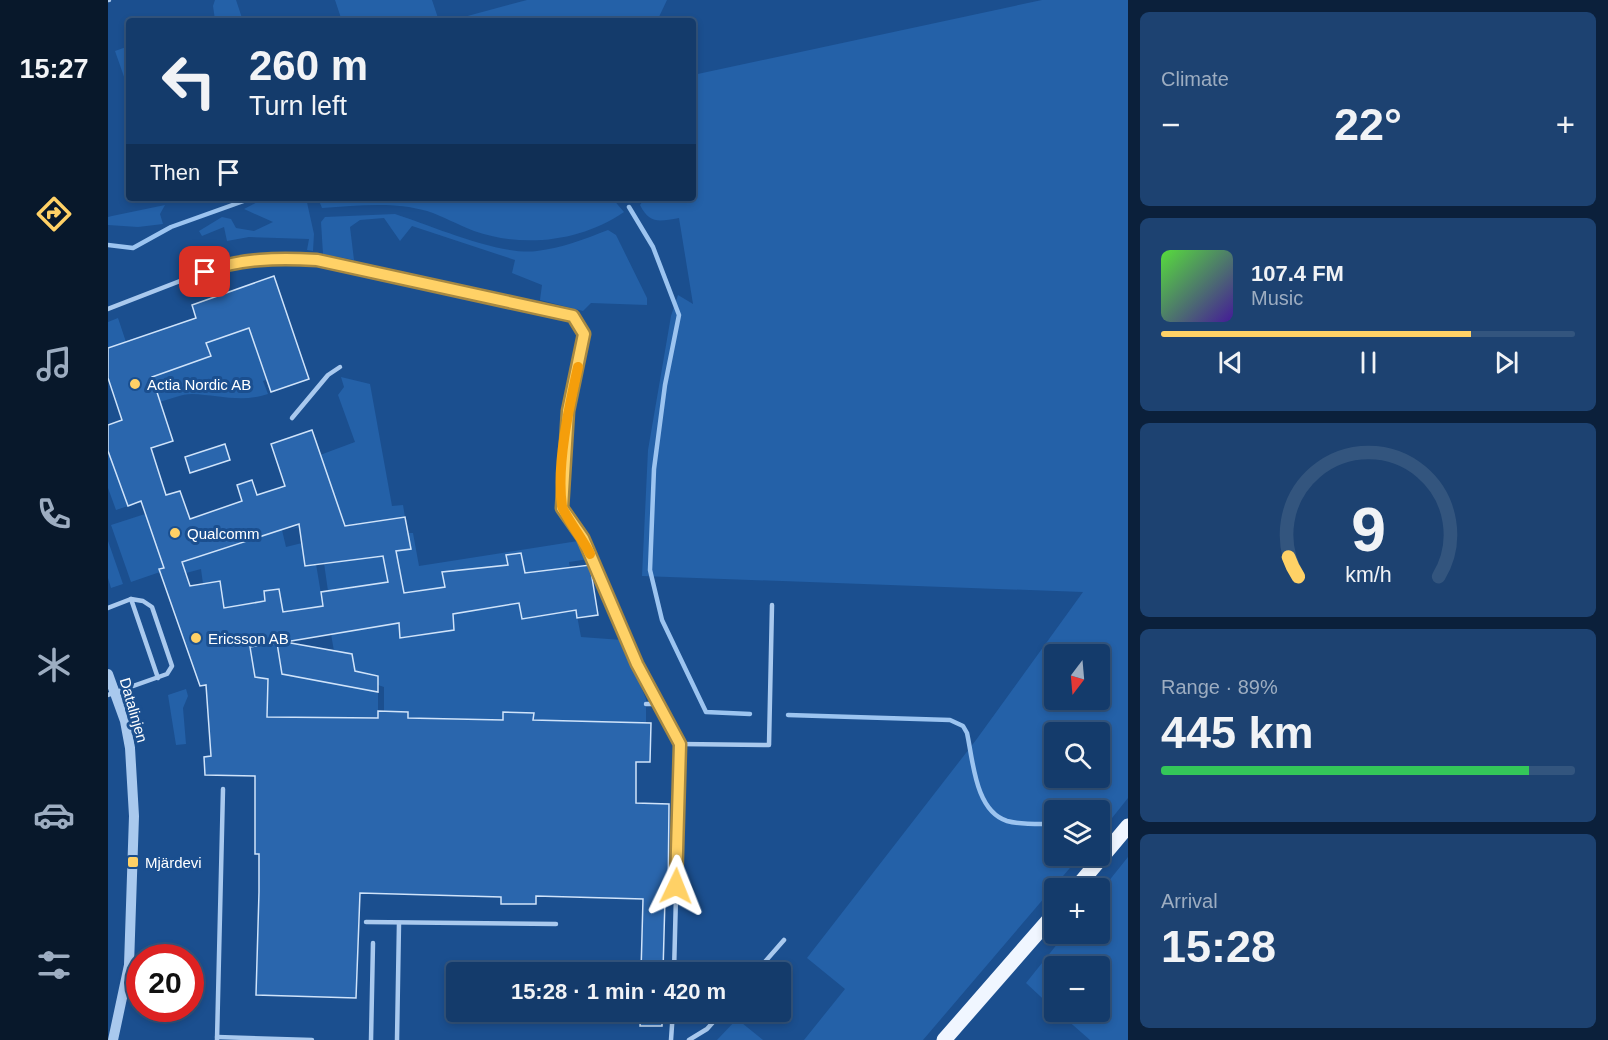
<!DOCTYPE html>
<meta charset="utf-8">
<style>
:root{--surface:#143b6b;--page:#1d4271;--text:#f1f3f6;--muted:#9dadc1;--line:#33557e;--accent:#ffd166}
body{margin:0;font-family:Helvetica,sans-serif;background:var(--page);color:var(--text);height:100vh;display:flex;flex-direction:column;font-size:22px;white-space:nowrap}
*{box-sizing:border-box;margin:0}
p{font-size:20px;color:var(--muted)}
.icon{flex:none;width:33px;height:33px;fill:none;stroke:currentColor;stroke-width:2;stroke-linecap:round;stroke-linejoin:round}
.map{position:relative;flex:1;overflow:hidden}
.panel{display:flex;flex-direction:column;gap:12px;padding:12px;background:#0b203b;width:480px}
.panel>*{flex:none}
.guide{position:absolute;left:18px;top:18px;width:570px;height:183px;border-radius:6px;box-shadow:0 3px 9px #0003,0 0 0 2px var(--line);background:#143b6b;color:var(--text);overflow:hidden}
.needle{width:39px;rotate:196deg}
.controls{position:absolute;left:936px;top:644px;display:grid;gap:12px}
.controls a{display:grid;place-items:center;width:66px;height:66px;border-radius:6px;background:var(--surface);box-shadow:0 3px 9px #0003,0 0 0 2px var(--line);font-size:30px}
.speed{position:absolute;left:18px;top:944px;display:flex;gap:12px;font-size:30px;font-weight:700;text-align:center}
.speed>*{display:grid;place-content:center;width:78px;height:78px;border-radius:50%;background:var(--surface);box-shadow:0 3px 9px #0003,0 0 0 2px var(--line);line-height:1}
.speed .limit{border:9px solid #d22;background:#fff;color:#111}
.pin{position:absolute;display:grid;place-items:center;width:51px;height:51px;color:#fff;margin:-26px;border-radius:12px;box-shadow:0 3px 9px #0006}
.me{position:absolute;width:66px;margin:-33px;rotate:2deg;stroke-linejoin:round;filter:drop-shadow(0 0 4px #0008)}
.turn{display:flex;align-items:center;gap:21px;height:126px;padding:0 24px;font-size:27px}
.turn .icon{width:78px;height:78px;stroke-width:2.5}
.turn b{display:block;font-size:42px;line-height:51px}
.then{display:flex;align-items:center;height:57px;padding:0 24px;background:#0003;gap:12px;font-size:22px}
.big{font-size:45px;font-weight:700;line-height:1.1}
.panel .card{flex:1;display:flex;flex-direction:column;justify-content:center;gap:9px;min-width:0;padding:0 21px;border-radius:9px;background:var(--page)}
.panel .dial{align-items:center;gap:0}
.dial svg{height:156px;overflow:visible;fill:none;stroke:var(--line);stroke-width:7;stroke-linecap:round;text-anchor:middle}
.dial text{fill:var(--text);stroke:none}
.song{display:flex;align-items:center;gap:18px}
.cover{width:72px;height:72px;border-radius:9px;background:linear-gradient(135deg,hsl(110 70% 55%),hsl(260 70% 35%))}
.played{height:6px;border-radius:3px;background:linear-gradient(90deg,var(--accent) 75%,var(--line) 75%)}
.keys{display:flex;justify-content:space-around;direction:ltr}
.heat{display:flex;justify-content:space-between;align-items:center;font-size:33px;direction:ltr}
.charge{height:9px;border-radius:4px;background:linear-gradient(90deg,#34c759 89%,var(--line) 0)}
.trip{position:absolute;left:338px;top:962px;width:345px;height:60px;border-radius:6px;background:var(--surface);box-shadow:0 3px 9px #0003,0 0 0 2px var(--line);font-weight:700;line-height:60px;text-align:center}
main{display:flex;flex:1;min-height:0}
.tabs{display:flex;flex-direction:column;width:108px;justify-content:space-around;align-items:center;background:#08182b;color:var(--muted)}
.tabs .icon{width:42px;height:42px}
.tabs .selected{color:var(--accent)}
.tabs b{font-size:27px;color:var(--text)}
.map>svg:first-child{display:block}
.green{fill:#2461a8;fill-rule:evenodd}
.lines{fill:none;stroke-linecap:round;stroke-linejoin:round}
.stream{stroke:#9cc4f0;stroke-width:4.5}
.building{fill:#2a66ad;stroke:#cfe3fa;stroke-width:1.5;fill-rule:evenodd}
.service{stroke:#a9c9ee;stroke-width:4.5}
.tertiary{stroke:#a9c9ee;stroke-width:10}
.primary{stroke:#f0f6ff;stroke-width:15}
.route-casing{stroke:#a68842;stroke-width:15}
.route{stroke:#ffd166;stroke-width:10}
.slow{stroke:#f59e0b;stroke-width:10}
.poi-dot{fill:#ffd166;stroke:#1b4f8f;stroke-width:2}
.labels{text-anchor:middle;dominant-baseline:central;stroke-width:6;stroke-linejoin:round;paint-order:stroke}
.poi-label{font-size:15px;fill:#fff;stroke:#1b4f8f;text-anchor:start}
.street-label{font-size:15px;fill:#fff;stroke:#1b4f8f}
</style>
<main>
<nav class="tabs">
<b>15:27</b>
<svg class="icon selected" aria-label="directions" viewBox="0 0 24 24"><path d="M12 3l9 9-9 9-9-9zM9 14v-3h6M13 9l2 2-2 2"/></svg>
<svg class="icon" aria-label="music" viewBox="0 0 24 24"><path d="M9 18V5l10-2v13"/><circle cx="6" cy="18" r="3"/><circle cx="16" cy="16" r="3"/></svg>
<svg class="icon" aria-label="phone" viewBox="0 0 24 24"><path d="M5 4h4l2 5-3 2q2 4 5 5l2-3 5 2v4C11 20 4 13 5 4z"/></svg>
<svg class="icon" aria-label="climate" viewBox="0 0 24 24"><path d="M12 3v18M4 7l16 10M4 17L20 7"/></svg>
<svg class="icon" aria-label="car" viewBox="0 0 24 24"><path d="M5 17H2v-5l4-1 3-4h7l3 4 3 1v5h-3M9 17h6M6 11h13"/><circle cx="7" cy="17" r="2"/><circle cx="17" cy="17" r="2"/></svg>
<svg class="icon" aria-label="filters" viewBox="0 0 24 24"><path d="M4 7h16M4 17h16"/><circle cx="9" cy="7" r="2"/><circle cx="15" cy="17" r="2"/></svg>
</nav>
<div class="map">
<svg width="1020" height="1040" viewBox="0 0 1020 1040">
<rect width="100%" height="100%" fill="#1b4f8f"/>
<g class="green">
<path d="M107,0H128L135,21H124L122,16L107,20L105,6Z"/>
<path d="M227,0H324L331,21H234Z"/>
<path d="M419,0H559L549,21H341Z"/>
<path d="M934,0H1020V798L992,833V810H946V855H973L815,1040H696L737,989L699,958L868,740L975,592L534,576L540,450L563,316L570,295L585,304L571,218C552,221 542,225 532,205L537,198H585V75ZM946,654H992V699H946ZM946,732H992V777H946Z"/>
<path d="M21,46V91L7,51Z"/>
<path d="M157,198H198L206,234L205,251L199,250L201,239L141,237L119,241L116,227L94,236L91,231L114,217L123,219L128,228L146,231L165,222L136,209Z"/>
<path d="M210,198H504L516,212C472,242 415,248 366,231C350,225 335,216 319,211C284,201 249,206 214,208Z"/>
<path d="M57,205L52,214L55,224L30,227L0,225V217L4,216Z"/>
<path d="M287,214C324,226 392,256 429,251C454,248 477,239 500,230L508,235L539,298V305L483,303L475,311L432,300L434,285L404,273L407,260L304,226L292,241L276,218L252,220L242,227L246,260L215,254L213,222L217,217Z"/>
<path d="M10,318L18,342L0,348V322Z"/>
<path d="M141,328L158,380L155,381L160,394C134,403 110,395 84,394C74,394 62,399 52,402L44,377L103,356L98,343Z"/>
<path d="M233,377L262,384L284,506L295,505L297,517L208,531L205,523L181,530L231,510L212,455L247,442L230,395L236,387Z"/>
<path d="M0,451L20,506L8,510L0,488Z"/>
<path d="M37,514L56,568L51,569L52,572L23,582L3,525Z"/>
<path d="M174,530L178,547L194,543L197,566L208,564L215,606L175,612L170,589L157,591V601L116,608L112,582L95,584L93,569L78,573L74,562Z"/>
<path d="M300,533H305L311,566L470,541L481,559L461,562L462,568L417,573L398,555L400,565L335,572L337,587L296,593L291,569L278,571L280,582L220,591L216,563L261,558V555L303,549Z"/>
<path d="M0,541L15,584L3,588L0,578Z"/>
<path d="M411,603L414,619L468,610L473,637L514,640L538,699V723L425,720V713L395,712V720L301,718L300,712L276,711V687L270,685V676L247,671L244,654L226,651L223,634L291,623L293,638L346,630L344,614Z"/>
<path d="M169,643L174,674L270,692V718L159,717L160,679L147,677L142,647Z"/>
<path d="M78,689L80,696L75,708L78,744L68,745L60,695Z"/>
<path d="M1020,857V1040H982L949,1011H992V966H946V1009L918,983L958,933H992V892Z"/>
<path d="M629,1019L655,1040H609Z"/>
</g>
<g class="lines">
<g class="stream">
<path d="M521,207L545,247L571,315L557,385L546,469L542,570L554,620L598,712L642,714"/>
<path d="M0,245L25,248L63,227L144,198"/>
<path d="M680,715L842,720L855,726L859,733C865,760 867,811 899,821C914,825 931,824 946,824"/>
</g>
</g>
<g class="building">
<path d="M166,276L201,379L163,392L141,328L98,343L103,356L44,377L65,441L43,448L58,495L72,491L82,519L134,501L129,485L144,480L149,495L177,486L163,444L204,430L237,526L297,517L303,549L288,551L296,593L337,587L334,572L400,565L398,555L413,553L417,573L482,565L490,615L469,618L468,610L414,619L411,603L345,614L346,630L292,638L291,623L177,642L244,654L247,671L270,676V692L174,674L169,643L142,647L147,677L160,679L159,717L270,718V711L300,712V718L395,720V712L426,713L425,720L543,723L542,762H528V803L561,804L560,898H557L555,972H533L535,899L428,896V904H393V897L252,893L248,998L148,995L151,892V854H147V776L97,775L96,757L103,756L98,685L92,686L51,569L56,568L33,501L20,506L0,451V425L14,420L0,378V348L88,318L84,305ZM191,524L197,566L275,556L280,582L213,592L215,606L175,612L171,589L156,591L157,601L116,608L112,581L82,586L74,562Z"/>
<path d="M117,444L122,460L82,473L77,457Z"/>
<path d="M533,1011H554V1026H532Z"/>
</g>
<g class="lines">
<g class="service">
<path d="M0,0H1"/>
<path d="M0,309L116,264L174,258L221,262L465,316L476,334L460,411L454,508L475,538L529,664L572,744L566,972"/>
<path d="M184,418L220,375L232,367"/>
<path d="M23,599L50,678"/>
<path d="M0,608L23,599L35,601L44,607L64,666L59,674L0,695"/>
<path d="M538,704H549"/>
<path d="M572,744L661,745L664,605"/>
<path d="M258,922L448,924"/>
<path d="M648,972L676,940"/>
<path d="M109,1037L204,1040"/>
<path d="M109,1040L115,789"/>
<path d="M263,1040L265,943"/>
<path d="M289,1040L291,923"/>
<path d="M563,1040L565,1011"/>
<path d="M581,1040L599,1029L615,1011"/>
</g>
<path class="tertiary" d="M0,674L17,721L22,748L26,816L21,965L5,1040"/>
<g class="primary">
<path d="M968,888L1020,826"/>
<path d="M836,1040L946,914"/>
</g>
</g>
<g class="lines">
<defs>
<path id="route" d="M97,272C132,258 171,258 209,260L465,316L476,334L460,411L454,508L475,538L529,664L572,744L568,886"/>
</defs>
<use href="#route" class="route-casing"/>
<use href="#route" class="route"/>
<path class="slow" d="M470,367C461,407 448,466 454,506C455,513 477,543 482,554"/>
</g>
<g class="poi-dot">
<circle cx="27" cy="384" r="6"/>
<circle cx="67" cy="533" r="6"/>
<circle cx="88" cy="638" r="6"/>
<rect x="19" y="856" width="12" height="12" rx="3"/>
</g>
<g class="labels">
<g class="poi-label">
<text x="39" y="384">Actia Nordic AB</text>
<text x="79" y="533">Qualcomm</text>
<text x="100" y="638">Ericsson AB</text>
<text x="37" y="862">Mjärdevi</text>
</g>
<g class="street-label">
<text transform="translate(26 710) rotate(74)">Datalinjen</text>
</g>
</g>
</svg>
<div class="controls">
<a><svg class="needle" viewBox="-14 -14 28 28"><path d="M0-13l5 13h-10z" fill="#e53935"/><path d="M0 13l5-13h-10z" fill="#9dadc1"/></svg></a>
<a><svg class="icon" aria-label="search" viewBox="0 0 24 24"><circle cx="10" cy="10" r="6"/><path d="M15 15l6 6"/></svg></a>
<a><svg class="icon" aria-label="layers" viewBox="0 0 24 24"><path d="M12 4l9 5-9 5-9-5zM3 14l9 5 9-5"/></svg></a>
<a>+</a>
<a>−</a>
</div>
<div class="speed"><div class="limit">20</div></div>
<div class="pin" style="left:97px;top:272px;background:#d93025"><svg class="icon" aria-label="arrive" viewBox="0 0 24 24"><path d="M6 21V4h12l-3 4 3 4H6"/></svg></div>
<svg class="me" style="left:568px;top:886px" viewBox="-20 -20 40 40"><path d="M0-17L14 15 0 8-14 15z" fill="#ffd166" stroke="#fff" stroke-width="4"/></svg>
<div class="trip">15:28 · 1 min · 420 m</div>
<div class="guide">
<div class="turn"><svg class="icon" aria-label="left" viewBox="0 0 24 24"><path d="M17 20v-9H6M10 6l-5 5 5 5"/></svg><div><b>260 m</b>Turn left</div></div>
<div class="then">Then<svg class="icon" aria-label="arrive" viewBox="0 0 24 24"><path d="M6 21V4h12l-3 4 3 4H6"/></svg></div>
</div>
</div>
<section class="panel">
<div class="card"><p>Climate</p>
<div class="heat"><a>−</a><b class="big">22°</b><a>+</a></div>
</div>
<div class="card">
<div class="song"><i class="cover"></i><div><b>107.4 FM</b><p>Music</p></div></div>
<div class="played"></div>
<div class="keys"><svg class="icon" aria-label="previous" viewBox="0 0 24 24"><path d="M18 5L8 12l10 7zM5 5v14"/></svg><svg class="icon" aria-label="pause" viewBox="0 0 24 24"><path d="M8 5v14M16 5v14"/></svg><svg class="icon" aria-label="next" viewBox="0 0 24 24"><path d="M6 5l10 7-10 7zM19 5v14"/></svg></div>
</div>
<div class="card dial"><svg viewBox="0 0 100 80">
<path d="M14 69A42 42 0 1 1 86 69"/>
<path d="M14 69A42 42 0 0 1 9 59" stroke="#ffd166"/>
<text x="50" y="56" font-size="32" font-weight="700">9</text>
<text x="50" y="72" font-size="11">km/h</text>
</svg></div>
<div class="card"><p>Range · 89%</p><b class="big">445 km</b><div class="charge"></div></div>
<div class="card"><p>Arrival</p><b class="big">15:28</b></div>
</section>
</main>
